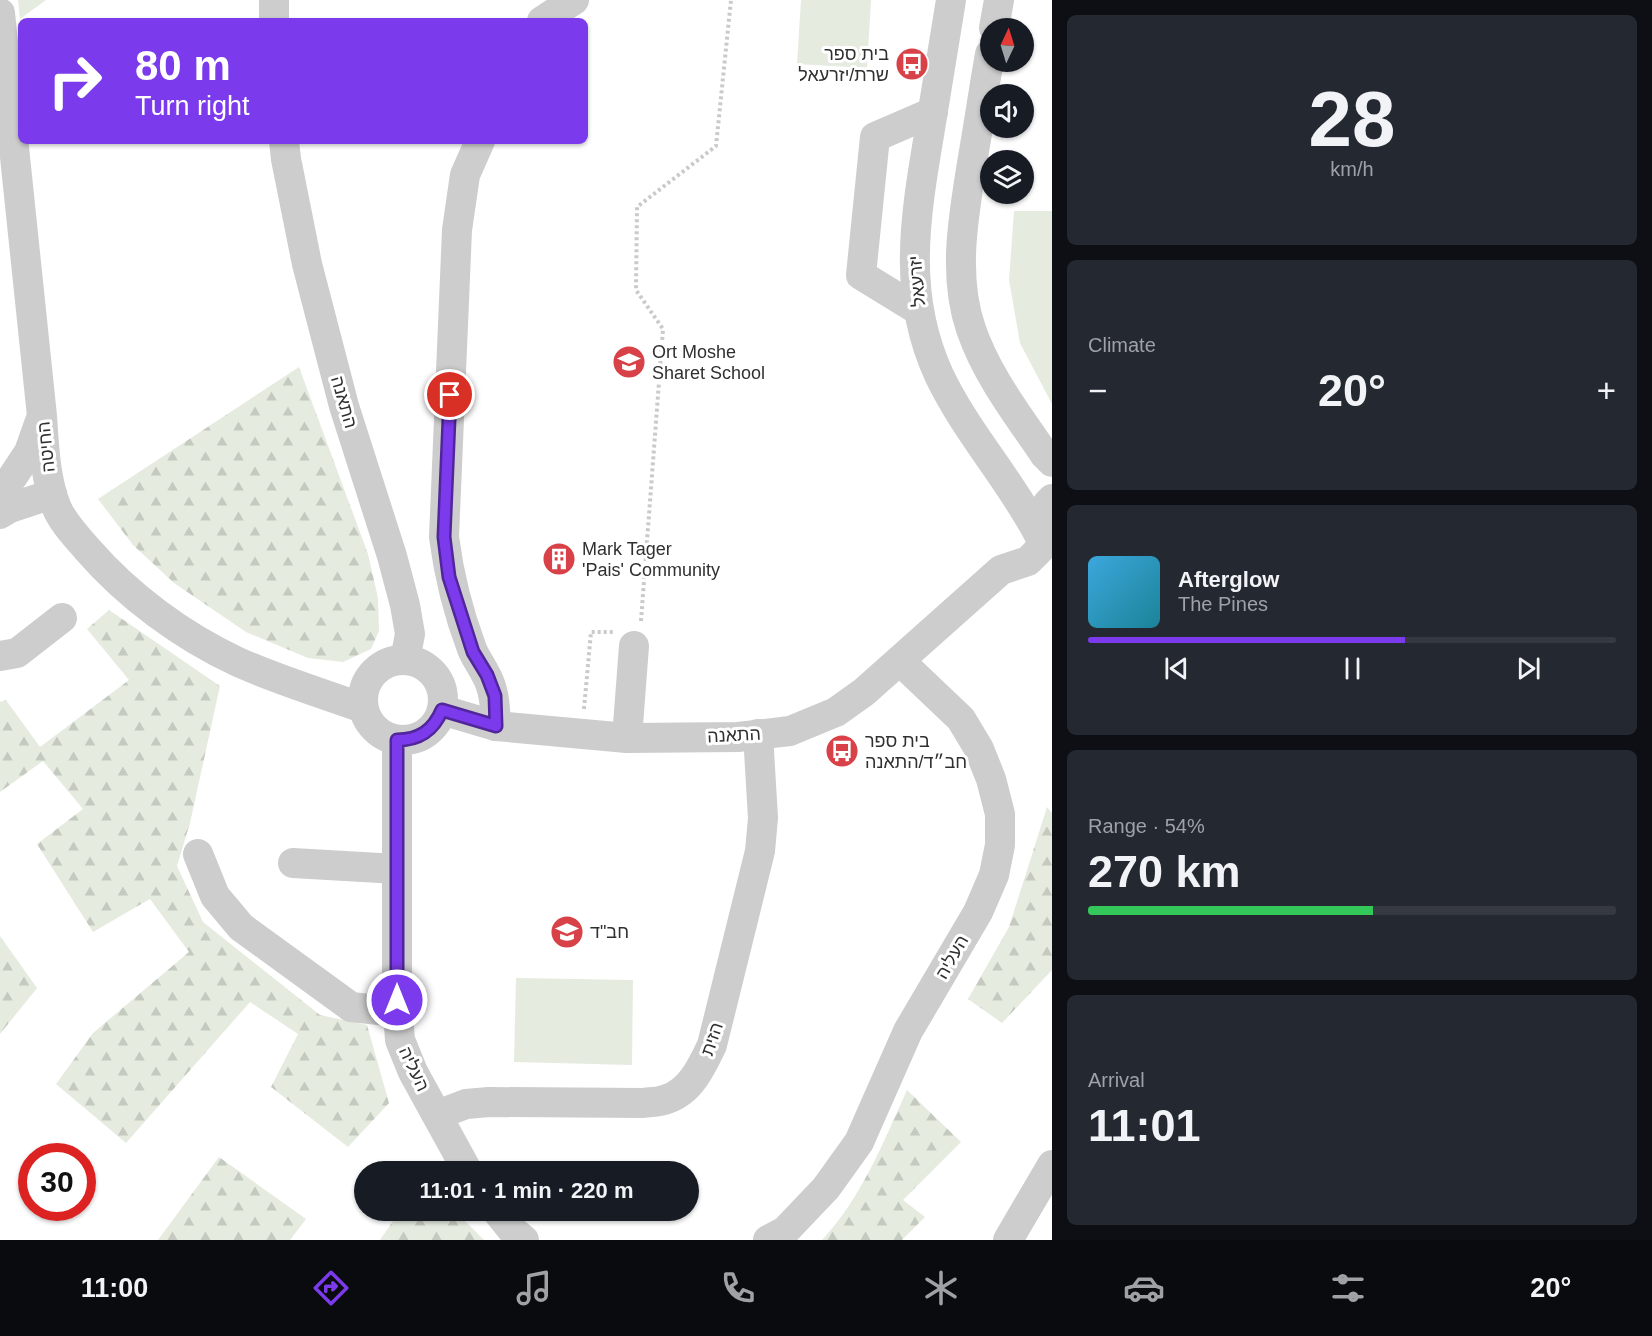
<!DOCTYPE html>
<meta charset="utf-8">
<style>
:root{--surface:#171b24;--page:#242831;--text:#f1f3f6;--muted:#9ea1a6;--line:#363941;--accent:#7c3aed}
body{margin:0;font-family:Helvetica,Heebo,sans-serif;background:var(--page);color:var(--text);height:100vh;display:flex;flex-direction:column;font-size:22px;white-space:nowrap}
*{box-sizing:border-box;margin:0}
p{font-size:20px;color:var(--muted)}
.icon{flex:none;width:33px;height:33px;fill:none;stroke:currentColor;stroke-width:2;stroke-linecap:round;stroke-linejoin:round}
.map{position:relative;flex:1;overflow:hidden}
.side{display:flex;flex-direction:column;gap:15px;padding:15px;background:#0d0f14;width:600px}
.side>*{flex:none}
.top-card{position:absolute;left:18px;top:18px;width:570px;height:126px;border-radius:9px;box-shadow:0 2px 4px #0004;background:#7c3aed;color:#fff;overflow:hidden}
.needle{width:39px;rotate:4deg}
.tools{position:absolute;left:980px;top:18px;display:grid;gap:12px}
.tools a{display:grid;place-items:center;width:54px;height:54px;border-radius:50%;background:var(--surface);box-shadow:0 2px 4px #0004;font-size:30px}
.speed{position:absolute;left:18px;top:1143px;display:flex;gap:12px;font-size:30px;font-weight:700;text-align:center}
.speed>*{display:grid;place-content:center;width:78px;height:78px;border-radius:50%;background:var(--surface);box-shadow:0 2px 4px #0004;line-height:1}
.speed .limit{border:9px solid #d22;background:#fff;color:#111}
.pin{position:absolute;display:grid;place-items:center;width:51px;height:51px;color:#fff;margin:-26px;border:3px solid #fff;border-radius:50%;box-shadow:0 2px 6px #0007}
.me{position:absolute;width:66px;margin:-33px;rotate:0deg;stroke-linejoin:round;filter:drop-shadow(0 0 4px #0008)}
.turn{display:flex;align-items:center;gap:21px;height:126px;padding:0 18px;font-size:27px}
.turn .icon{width:78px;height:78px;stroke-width:2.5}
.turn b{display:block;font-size:42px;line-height:51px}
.big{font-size:45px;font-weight:600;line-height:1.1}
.side .card{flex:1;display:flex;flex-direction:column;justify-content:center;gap:9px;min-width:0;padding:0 21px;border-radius:9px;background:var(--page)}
.side .dial{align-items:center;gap:0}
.dial b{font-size:78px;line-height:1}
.song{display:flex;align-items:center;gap:18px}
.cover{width:72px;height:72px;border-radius:9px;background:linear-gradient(135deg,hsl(200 70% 55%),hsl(190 70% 35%))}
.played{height:6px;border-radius:3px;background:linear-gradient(90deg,var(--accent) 60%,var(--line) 60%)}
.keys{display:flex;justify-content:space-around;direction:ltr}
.heat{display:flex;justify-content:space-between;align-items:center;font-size:33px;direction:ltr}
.charge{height:9px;border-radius:4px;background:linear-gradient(90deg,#34c759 54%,var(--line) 0)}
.trip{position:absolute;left:354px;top:1161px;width:345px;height:60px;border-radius:30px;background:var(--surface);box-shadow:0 2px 4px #0004;font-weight:600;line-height:60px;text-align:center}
.dock{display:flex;height:96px;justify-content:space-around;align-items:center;background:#090b0e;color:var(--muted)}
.dock .icon{width:42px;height:42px}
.dock .on{color:var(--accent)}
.dock b{font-size:27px;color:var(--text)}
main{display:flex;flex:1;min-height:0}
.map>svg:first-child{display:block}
.green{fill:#e5ebdf}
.forest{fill:url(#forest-firs)}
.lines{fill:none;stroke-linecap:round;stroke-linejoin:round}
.path{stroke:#cacaca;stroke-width:4;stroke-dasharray:3 3;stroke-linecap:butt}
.minor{stroke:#cdcdcd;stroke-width:30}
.route-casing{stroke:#51269a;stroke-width:15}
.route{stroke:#7c3aed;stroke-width:10}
.labels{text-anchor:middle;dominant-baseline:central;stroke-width:6;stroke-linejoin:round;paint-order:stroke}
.poi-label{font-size:18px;fill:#303030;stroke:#fff;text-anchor:start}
.street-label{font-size:18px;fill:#303030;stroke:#fff}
</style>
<main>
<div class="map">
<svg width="1052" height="1240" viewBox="0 0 1052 1240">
<defs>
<pattern id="forest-firs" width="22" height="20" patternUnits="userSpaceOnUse" patternTransform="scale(1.5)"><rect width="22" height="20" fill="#e5ebdf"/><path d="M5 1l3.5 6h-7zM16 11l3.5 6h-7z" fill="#c5cac0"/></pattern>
</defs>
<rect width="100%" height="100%" fill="#fff"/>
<g class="green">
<path d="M18,0H46L20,19Z"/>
<path d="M801,0H871L867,68L797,64Z"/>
<path d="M1014,211H1052V404L1020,343L1009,280Z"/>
<path d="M516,978L633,980L632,1065L514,1062Z"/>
</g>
<g class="forest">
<path d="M299,367L368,554L378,598L379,631L371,649L343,662L308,658L246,632L174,583L133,545L98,499Z"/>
<path d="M109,610L220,686L190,823L177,866L203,922L320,1015L367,1025L389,1103L348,1147L271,1087L298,1034L250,1002L126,1143L56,1084L93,1033L189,952L150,899L93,932L37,844L83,809L43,761L0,792V702L6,700L40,747L129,680L87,629Z"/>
<path d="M1047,807L1052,813V970L1002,1023L968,999L1009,927Z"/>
<path d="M0,936L37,988L0,1034Z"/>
<path d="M907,1090L961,1142L903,1200L925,1217L902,1240H822C862,1197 883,1143 907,1090Z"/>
<path d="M219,1157L306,1219L290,1240H158Z"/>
<path d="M400,1211H455L484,1240H380Z"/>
</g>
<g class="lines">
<g class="path">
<path d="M641,621L663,329L636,290L637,207L716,146L731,0"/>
<path d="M584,709L591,632H613"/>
</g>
<g class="minor">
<path d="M274,0V21"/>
<path d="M951,0C944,45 936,90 929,135C915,218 902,295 939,375C966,432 1009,478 1038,533"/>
<path d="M0,13L42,416C44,445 45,478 56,506C62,522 77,537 88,550C128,596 182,636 238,662C278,680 321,693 363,708"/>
<path d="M542,21L574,0"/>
<path d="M994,28L999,0"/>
<path d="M990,54C984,88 979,123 973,157C964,214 952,274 971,329C987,376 1018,415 1045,455L1052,462"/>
<path d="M284,141L286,159L307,264L344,406L392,556L405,605L410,634L405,660"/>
<path d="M480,141L465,175L457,230L444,537C449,576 458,612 472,649C475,657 481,665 485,673C495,690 495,707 496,726"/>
<path d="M918,310L861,275L875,137L933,112"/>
<path d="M0,496L29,452L40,421"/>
<path d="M0,514L10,508L52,494"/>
<path d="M1041,543C1037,526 1039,511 1052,499"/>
<path d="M0,656L17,653L62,618"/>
<circle cx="403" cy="700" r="40"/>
<path d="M442,710L496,726L627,738L738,737L790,731L836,712L864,692L1001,570L1028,561L1042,547"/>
<path d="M627,738L634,646"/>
<path d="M397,740V1000L400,1040L413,1072L468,1172"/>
<path d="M198,854L215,896L241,927L351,1007L398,1012"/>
<path d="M293,863L397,869"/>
<path d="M437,1115L466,1104L489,1102L643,1103C650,1102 660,1102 667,1099C691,1091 702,1066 712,1045L760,851L763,818L758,734"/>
<path d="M496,1210L512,1230L524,1240"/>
<path d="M768,1240L785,1231L826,1188L859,1142L908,1031L978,912L994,875L1000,845V814L991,779L979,749L961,719L900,661"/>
<path d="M1008,1240L1052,1165"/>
</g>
</g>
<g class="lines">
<defs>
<path id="route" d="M397,1000V740C419,740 433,731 442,710L496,726L495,696L487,675L473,652L449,577L444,537L450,395"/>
</defs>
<use href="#route" class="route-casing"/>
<use href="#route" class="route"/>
</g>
<defs>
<symbol id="bus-disc" viewBox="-11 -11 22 22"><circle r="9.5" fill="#d74147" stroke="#fff"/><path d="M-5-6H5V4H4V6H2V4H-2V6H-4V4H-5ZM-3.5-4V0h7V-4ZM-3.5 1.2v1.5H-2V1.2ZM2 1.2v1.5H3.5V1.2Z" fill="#fff"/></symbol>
<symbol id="school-disc" viewBox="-11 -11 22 22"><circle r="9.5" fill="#d74147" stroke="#fff"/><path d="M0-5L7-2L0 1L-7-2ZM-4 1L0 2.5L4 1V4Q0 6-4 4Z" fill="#fff"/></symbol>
<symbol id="building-disc" viewBox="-11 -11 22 22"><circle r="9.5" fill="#d74147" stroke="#fff"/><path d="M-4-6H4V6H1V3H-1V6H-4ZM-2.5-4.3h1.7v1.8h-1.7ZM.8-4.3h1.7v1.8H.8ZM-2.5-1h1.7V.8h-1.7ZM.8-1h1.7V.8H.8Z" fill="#fff"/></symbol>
</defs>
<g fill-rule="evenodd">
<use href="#bus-disc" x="893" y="45" width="38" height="38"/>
<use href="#school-disc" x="610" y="343" width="38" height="38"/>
<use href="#building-disc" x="540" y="540" width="38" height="38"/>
<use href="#bus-disc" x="823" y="732" width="38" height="38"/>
<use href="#school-disc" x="548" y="913" width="38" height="38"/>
</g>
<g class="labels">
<g class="poi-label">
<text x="889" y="54" text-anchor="end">בית ספר<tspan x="889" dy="21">שרת/יזרעאל</tspan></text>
<text x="652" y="352">Ort Moshe<tspan x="652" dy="21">Sharet School</tspan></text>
<text x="582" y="549">Mark Tager<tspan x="582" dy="21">'Pais' Community</tspan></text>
<text x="865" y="741">בית ספר<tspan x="865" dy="21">חב״ד/התאנה</tspan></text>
<text x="590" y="932">חב"ד</text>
</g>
<g class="street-label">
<text transform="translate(917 281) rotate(-95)">יזרעאל</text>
<text transform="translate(344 402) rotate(74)">התאנה</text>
<text transform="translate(46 447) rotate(-96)">החיטה</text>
<text transform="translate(734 735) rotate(-3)">התאנה</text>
<text transform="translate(952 957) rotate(-60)">העליה</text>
<text transform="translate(712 1039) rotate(-71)">הזית</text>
<text transform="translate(414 1069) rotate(65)">העליה</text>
</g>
</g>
</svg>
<div class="tools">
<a><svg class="needle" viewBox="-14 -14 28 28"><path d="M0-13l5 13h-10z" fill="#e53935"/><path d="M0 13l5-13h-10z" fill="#9ea1a6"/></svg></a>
<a><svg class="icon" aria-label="sound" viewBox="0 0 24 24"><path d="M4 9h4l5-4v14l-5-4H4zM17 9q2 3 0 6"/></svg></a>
<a><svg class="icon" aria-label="layers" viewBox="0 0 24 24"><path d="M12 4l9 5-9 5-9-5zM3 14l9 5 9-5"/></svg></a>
</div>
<div class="speed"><div class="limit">30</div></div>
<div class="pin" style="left:450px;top:395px;background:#d93025"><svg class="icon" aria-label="arrive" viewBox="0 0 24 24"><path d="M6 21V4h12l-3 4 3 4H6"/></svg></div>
<svg class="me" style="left:397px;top:1000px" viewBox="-20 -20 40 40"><circle r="17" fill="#7c3aed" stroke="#fff" stroke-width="3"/><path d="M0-11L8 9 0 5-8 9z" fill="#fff"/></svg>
<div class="trip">11:01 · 1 min · 220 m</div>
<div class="top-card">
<div class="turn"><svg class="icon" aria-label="right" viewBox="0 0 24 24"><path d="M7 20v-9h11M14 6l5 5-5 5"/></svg><div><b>80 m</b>Turn right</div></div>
</div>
</div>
<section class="side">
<div class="card dial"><b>28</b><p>km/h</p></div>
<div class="card"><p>Climate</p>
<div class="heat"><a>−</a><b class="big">20°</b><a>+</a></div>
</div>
<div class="card">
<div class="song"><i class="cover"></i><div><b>Afterglow</b><p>The Pines</p></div></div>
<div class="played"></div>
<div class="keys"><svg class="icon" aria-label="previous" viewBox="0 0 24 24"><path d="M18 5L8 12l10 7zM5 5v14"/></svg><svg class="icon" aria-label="pause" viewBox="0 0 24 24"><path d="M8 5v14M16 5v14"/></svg><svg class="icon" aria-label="next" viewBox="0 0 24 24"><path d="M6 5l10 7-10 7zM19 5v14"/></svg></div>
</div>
<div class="card"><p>Range · 54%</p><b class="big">270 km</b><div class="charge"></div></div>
<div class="card"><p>Arrival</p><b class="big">11:01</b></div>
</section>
</main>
<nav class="dock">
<b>11:00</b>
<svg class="icon on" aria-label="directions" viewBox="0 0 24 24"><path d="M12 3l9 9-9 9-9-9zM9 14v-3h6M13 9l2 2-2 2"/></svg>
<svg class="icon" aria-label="music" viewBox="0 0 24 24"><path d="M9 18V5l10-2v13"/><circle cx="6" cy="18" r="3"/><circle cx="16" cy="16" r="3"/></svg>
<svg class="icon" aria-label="phone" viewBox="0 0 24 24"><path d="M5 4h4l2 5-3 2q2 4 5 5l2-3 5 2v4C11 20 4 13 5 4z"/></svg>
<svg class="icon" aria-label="climate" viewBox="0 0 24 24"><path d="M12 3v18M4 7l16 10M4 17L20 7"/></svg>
<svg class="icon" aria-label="car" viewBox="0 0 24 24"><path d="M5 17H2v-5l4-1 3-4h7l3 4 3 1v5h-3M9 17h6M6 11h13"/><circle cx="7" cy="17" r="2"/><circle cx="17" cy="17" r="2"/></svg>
<svg class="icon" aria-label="filters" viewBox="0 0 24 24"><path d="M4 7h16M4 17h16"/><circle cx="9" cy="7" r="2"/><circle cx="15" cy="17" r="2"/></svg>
<b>20°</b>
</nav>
